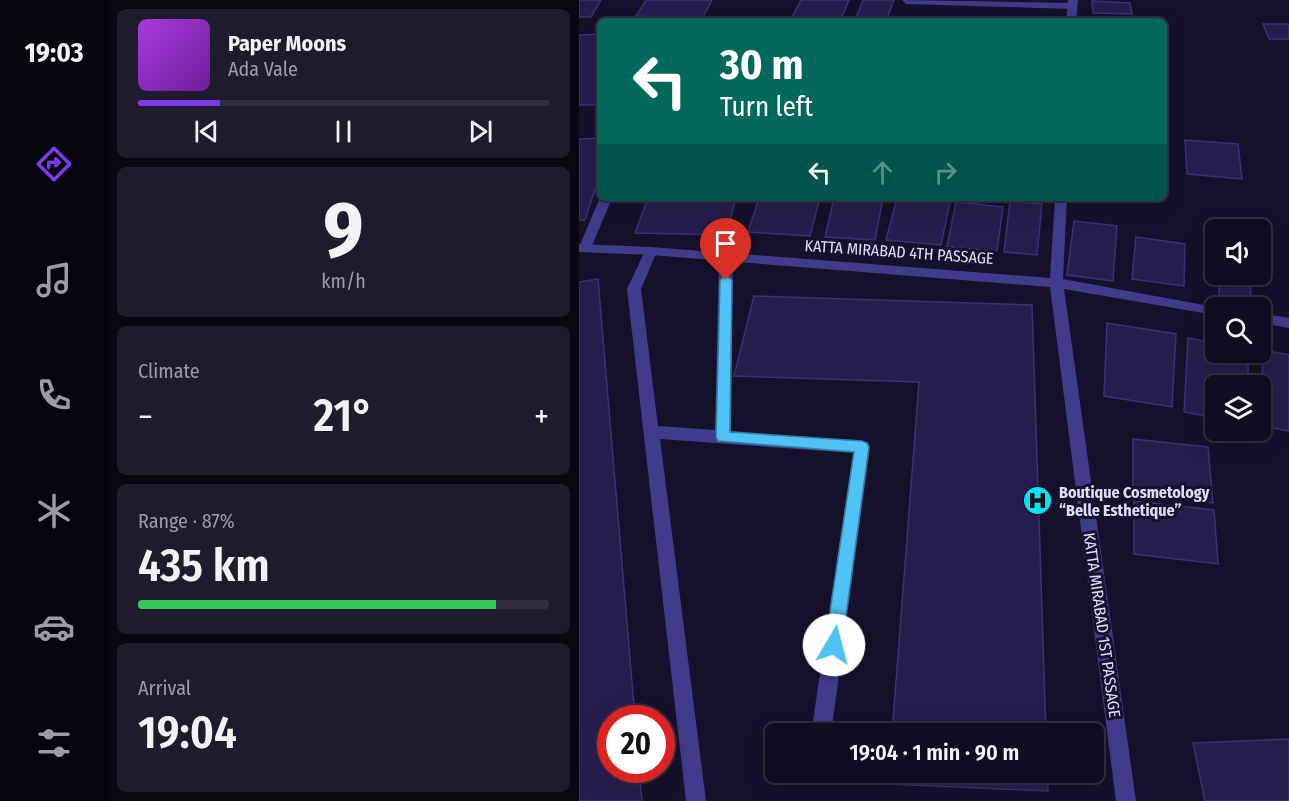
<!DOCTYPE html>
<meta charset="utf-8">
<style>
:root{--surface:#100d20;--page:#1e1b2d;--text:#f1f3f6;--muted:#9c9ca5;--line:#302d3e;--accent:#7c3aed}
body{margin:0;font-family:"Fira Sans Condensed",sans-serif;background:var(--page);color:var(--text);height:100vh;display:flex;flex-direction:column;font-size:22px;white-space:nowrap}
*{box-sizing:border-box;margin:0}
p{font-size:20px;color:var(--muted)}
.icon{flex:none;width:33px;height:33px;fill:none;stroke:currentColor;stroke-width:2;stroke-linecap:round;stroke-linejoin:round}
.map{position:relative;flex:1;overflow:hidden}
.drawer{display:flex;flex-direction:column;gap:9px;padding:9px;background:#090712;width:471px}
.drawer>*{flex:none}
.guide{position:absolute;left:18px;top:18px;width:570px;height:183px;border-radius:9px;box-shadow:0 6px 24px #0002,0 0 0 2px var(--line);background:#00695c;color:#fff;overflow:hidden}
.tools{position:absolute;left:626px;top:219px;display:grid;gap:12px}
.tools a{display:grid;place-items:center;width:66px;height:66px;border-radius:9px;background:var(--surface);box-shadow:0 6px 24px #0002,0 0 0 2px var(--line);font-size:30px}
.speed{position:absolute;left:18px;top:705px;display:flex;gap:12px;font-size:30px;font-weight:700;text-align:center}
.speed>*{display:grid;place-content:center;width:78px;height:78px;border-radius:50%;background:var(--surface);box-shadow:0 6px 24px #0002,0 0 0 2px var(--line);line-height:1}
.speed .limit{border:9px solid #d22;background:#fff;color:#111}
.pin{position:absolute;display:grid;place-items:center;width:51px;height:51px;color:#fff;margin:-62px -26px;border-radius:50% 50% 50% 0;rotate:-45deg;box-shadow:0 0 6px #0007}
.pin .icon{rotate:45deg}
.me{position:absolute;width:66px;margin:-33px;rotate:8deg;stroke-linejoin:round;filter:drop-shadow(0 0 4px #0008)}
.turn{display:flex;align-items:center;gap:21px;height:126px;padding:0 24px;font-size:27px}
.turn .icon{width:78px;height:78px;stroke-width:2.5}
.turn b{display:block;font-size:42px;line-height:51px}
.lanes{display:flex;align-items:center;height:57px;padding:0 24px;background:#0003;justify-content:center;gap:30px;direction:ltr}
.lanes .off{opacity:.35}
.big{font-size:45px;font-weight:600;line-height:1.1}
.drawer .tile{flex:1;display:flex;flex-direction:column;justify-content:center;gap:9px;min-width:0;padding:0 21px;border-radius:9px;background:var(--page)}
.drawer .dial{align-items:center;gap:0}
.dial b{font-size:78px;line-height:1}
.song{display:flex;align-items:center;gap:18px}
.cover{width:72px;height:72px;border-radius:9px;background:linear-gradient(135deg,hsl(280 70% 55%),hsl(280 70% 35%))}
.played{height:6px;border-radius:3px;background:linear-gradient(90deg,var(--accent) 20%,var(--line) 20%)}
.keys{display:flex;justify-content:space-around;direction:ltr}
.heat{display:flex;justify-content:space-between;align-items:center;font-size:33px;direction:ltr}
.charge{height:9px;border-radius:4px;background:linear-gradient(90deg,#34c759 87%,var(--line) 0)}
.trip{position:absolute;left:186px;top:723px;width:339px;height:60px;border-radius:9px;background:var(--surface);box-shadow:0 6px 24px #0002,0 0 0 2px var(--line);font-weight:600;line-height:60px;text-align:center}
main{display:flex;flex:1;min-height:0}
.tabs{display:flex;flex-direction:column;width:108px;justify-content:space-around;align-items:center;background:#06050d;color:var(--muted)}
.tabs .icon{width:42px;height:42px}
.tabs .active{color:var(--accent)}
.tabs b{font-size:27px;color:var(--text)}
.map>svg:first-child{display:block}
.building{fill:#271d4c;stroke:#3e2e79;stroke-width:1.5}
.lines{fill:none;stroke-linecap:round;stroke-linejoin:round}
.service{fill:#403b8b;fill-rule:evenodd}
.minor{fill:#403b8b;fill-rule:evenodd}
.route{fill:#4fc3f7;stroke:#337fa1;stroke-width:1.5}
.labels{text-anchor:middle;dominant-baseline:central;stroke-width:6;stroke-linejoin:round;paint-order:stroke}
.street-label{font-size:16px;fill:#e0dbff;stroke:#16112b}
.poi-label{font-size:16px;font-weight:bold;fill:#e0dbff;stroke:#16112b;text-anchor:start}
</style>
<main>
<nav class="tabs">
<b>19:03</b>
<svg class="icon active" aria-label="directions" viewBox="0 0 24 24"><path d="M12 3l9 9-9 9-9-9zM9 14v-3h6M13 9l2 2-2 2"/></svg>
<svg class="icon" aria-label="music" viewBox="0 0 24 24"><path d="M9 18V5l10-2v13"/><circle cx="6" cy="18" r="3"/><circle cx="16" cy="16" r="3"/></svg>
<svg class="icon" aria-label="phone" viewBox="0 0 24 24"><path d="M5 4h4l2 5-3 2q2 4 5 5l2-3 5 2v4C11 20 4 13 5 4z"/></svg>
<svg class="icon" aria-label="climate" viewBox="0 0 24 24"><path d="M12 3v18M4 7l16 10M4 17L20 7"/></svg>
<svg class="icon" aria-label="car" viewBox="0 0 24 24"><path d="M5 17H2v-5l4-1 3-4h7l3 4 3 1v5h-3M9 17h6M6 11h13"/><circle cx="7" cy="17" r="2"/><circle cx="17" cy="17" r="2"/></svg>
<svg class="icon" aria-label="filters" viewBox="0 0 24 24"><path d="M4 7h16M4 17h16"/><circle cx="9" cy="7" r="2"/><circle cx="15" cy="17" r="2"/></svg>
</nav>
<section class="drawer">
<div class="tile">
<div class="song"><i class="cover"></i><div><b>Paper Moons</b><p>Ada Vale</p></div></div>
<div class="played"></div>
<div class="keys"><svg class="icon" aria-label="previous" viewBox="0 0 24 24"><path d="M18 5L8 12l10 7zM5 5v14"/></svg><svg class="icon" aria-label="pause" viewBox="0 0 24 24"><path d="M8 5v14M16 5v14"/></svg><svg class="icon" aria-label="next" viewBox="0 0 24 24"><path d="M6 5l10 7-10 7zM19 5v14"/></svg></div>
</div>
<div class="tile dial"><b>9</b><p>km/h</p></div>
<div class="tile"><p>Climate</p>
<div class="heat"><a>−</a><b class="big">21°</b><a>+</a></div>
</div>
<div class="tile"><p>Range · 87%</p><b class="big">435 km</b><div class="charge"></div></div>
<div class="tile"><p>Arrival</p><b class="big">19:04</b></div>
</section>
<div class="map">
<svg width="710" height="801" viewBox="0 0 710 801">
<rect width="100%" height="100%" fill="#16112b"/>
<g class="building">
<path d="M0,0H22L12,17H0Z"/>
<path d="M67,0H133L123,19L57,16Z"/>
<path d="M222,0H270L261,21H211Z"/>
<path d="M284,0H315L307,21L277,18Z"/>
<path d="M513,1L551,3L553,14L514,13Z"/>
<path d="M684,24H710V39H690Z"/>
<path d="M21,34V105H0V37L1,35Z"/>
<path d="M21,138V174L6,220H0V139Z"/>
<path d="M606,140L659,144L663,179L608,174Z"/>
<path d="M69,198H157L147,235L56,233Z"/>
<path d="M180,198H241L231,236L169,232Z"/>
<path d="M255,198H304L296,240L246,237Z"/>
<path d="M318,198L371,202L362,245L307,240Z"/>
<path d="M431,201L463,204L458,255L425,252Z"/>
<path d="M377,202L424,207L418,251L368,247Z"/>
<path d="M495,221L538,226L534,281L488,275Z"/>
<path d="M557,237L606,244L605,286L553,279Z"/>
<path d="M640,274H671L672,301L640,296Z"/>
<path d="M19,279L56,718H32V770H60L63,801H0V282Z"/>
<path d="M175,296L453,305L467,734H313L340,382L155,376Z"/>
<path d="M528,323L597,334L593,407L525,396Z"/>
<path d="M609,338L636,343V352H669V386H636V418L605,412Z"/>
<path d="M684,350L710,355V431L682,426Z"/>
<path d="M554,439L629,447L634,503L554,494Z"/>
<path d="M555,501L635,510L639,564L555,554Z"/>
<path d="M710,739V801H626L614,743Z"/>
<path d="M310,772H468L469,791L309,784Z"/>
</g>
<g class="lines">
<g class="service">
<path d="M323,0L493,3L498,6L493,9L327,4Z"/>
<path d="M21,198H33L12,248L6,252L1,251L0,247Z"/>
<path d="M72,247L78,251L62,289L79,426L136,430L140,257L147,253L154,257L152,431L283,441L289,442L291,447L252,734H232L274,453L81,439L127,801H107L48,289L66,251Z"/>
</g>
<g class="minor">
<path d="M489,0H499L497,21H487Z"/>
<path d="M476,198H488L484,279L641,308H636V315L485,289L557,801H537L471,287L72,255L0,252V244L72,247L471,278Z"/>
<path d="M681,313L710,318V328L681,323Z"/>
</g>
</g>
<path class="route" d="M147,275L153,280L151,432L283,441L288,443L290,447L263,645L261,651L255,653L249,651L246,645L275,452L139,441L137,437L141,280Z"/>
<defs>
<symbol id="hospital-disc" viewBox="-11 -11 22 22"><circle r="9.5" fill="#07e2ff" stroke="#16112b"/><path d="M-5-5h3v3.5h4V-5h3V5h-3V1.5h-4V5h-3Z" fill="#111"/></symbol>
</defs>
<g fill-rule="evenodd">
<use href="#hospital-disc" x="442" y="484" width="33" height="33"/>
</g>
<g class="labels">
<g class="street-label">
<text transform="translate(320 252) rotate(4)">KATTA MIRABAD 4TH PASSAGE</text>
<text transform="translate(523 625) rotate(82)">KATTA MIRABAD 1ST PASSAGE</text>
</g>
<g class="poi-label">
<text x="480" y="492">Boutique Cosmetology<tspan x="480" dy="18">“Belle Esthetique”</tspan></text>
</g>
</g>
</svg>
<div class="tools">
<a><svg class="icon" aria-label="sound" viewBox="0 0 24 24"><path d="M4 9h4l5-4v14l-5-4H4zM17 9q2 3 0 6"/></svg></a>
<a><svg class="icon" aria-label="search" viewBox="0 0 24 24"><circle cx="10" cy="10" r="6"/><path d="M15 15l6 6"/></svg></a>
<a><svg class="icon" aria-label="layers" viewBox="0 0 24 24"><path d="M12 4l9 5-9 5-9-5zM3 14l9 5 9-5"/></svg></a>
</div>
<div class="speed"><div class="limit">20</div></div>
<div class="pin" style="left:147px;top:280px;background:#d93025"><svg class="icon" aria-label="arrive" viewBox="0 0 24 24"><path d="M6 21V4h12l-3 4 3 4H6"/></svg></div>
<svg class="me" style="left:255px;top:645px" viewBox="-20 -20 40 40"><circle r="19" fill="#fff"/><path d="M0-13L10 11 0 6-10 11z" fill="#4fc3f7"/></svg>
<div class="trip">19:04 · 1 min · 90 m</div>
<div class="guide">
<div class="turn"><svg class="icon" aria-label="left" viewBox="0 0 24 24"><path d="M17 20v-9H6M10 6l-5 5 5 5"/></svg><div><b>30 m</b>Turn left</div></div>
<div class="lanes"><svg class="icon" aria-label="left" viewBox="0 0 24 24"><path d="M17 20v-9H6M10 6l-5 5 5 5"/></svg><svg class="icon off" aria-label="ahead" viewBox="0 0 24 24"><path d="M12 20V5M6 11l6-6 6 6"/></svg><svg class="icon off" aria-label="right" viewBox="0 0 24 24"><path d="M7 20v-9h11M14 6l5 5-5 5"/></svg></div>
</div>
</div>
</main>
